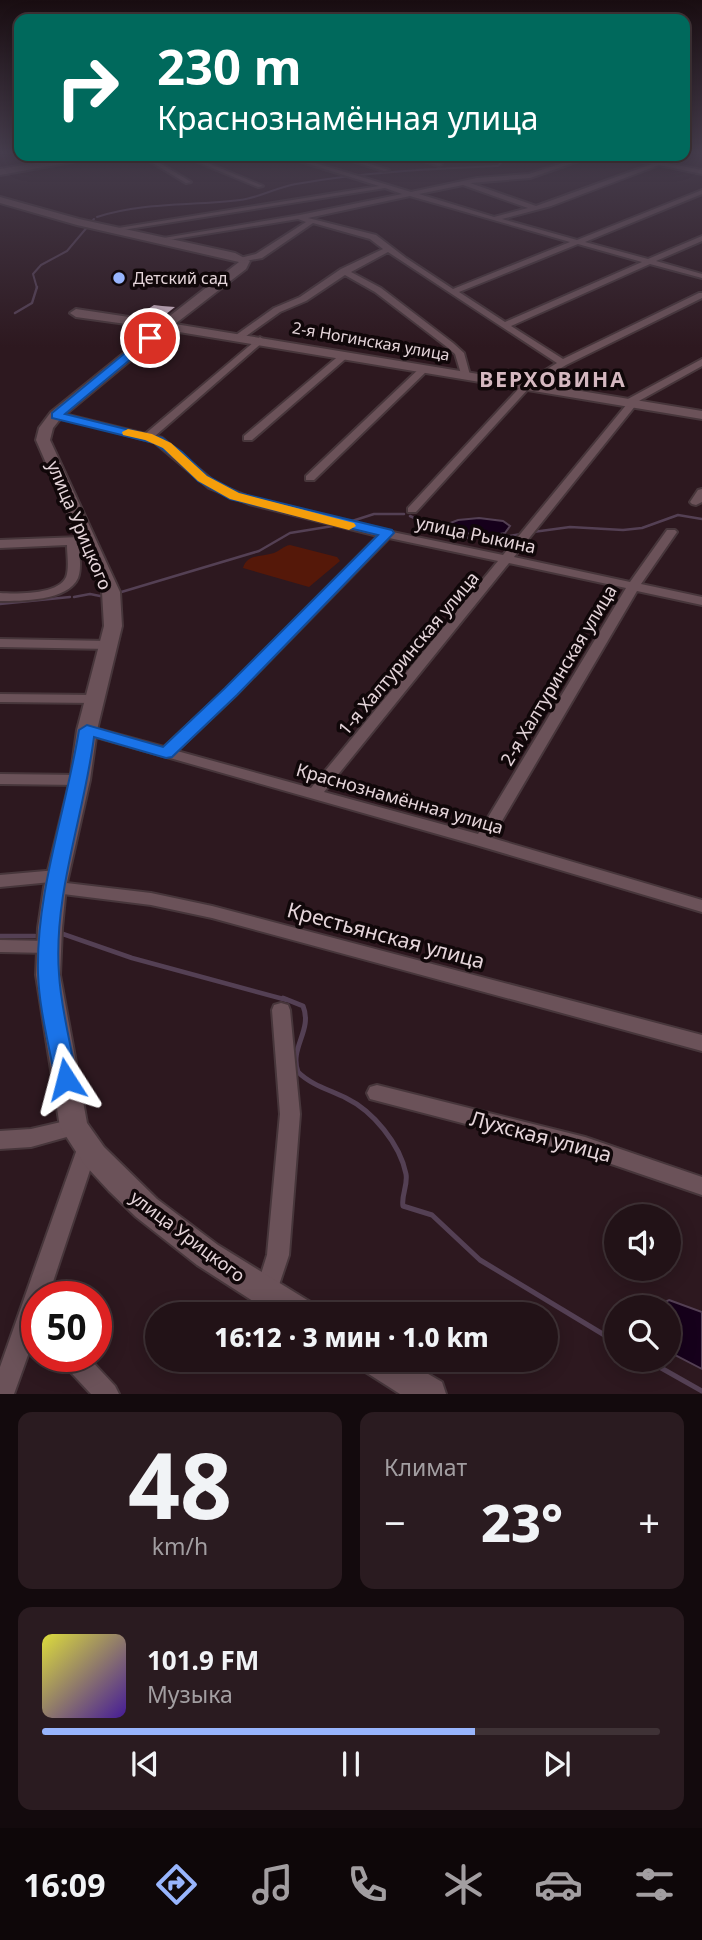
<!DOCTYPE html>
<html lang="ru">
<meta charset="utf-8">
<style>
:root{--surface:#221217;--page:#2a1b20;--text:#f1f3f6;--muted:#a29ea1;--line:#3f3236;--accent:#98b5fd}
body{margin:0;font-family:"Noto Sans",sans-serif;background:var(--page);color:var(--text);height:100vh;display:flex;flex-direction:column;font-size:26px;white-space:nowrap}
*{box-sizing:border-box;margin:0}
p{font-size:23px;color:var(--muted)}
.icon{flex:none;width:38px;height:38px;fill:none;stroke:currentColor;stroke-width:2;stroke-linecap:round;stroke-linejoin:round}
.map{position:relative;height:1394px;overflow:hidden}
.sheet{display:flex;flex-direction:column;gap:18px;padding:18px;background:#130a0d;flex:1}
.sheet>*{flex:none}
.top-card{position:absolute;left:14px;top:14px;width:676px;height:147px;border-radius:14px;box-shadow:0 4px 18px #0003,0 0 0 2px var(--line);background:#00695c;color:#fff;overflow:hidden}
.controls{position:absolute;left:604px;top:1204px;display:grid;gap:14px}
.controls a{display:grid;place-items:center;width:77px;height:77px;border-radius:50%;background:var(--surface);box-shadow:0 4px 18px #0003,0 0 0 2px var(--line);font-size:35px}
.speed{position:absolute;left:21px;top:1281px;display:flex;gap:14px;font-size:35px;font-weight:700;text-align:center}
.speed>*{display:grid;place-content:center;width:91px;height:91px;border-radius:50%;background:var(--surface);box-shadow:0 4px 18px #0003,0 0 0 2px var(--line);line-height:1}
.speed .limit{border:10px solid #d22;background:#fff;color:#111}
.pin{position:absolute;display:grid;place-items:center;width:60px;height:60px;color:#fff;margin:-30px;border:4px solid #fff;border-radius:50%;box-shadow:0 2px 7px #0007}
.me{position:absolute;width:77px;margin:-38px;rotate:351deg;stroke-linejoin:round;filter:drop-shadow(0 0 5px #0008)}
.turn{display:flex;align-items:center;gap:24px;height:147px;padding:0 28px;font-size:32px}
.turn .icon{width:91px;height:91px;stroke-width:2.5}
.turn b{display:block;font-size:49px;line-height:60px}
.big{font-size:52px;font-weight:800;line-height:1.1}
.sheet .widget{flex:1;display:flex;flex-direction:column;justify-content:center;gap:10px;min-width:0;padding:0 24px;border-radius:14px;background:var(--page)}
.sheet .dial{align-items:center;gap:0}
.dial b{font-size:91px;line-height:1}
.song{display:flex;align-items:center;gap:21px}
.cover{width:84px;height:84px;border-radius:10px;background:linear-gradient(135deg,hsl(60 70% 55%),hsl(260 70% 35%))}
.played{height:7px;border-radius:4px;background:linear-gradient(90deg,var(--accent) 70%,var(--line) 70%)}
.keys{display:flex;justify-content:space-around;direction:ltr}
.heat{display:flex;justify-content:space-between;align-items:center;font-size:38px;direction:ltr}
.sheet .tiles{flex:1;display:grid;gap:18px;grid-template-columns:1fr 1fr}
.widget:last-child{grid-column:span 2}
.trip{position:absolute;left:145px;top:1302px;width:413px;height:70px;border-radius:35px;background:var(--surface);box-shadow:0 4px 18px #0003,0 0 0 2px var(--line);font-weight:800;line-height:70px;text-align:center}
.dock{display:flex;height:112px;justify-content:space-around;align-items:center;background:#0e0709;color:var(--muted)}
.dock .icon{width:49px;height:49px}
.dock .active{color:var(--accent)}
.dock b{font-size:32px;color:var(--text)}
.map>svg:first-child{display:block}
.green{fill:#551809}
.water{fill:#16001b;stroke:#544054;stroke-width:2}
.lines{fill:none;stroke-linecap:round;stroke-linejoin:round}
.stream-far3{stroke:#544054;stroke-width:2}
.stream-far2{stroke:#544054;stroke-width:2.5}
.stream-far1{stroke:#544054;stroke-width:4.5}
.stream{stroke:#544054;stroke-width:5}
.building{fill:#ceb5c5}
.street-casing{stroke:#47363b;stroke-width:4}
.secondary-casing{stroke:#47363b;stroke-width:4}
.street{fill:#6b5259;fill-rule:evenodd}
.secondary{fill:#6b5259;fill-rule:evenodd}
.route{fill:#1a73e8;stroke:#114b97;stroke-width:2}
.slow{fill:#f59e0b}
.poi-dot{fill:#98b5fd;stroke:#100709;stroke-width:2.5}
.labels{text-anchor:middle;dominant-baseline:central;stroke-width:7;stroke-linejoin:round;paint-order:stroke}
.far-poi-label{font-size:16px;fill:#e5d5da;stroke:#100709;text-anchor:start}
.far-street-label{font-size:16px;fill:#e5d5da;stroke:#100709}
.street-label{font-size:18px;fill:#e5d5da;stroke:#100709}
.far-district-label{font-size:21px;font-weight:bold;letter-spacing:2px;fill:#d5b8c0;stroke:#100709}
.near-street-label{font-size:21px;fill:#e5d5da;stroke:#100709}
</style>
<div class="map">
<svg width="702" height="1394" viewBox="0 0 702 1394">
<rect width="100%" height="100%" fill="#2d181f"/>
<path class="green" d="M290,545L337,557L340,561L309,587L243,568C247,554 261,557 274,553C280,551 283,546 290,545Z"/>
<g class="water">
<path d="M479,518L503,521L510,526L505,533C490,537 458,535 445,525L458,520Z"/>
<path d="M669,1300L702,1312V1369L669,1352L668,1307H655Z"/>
</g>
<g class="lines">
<g class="stream-far3">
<path d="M97,217C144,202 191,206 240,200C259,198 277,187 296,184C362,172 431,169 498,166L507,156"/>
<path d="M37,288L33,274L41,265L67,251L94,219"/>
</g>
<g class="stream-far2">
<path d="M15,313L32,303L37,287"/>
<path d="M410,516L454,537L491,539L521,534"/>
<path d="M349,522L374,514H404"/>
<path d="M533,532L570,527L623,530L642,528L678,515L702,519"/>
<path d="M118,593L259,551L290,533L333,526"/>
<path d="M74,597L90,594L100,596"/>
<path d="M0,604L70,597"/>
</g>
<g class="stream-far1">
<path d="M63,934L132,958L287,1000"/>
<path d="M0,936H35"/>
</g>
<g class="stream">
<path d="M283,998L303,1006C313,1030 289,1048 298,1072C311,1085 330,1090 346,1098C373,1111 400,1144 406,1174C408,1186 401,1195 403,1206L432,1215L480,1260L616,1342"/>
<path d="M647,1360L702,1391"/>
</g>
</g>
<path class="building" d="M154,305L162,306L175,307L161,318L139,315Z"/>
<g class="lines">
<defs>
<g id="street">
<path d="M141,156H148L191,182L186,183Z"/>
<path d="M183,156H191L263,186L258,187Z"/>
<path d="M283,156H292L411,192L477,178L529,174L584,156H593L530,178L470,183L536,206L652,164L619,156L658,161L673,156H681L666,163L702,170V174L659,165L551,206L502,219L577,240L702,190V194L585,242L648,259L702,236V241L656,261L702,274V278L650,264L511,326L563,359L699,293H702V298L566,365L529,388L416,512H408V508L523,384L557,363L388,252L351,272L381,288L453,343L464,353L470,375L468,377H462L455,354L447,347L375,292L345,275L306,301L280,312L242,339H236V335L274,308L300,297L341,269L383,249L370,239L313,223L262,258L240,262V258L256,254L306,222L298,219L156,242L152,240L300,215L402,194L385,188L110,232L106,230L379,186ZM463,185L528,208L494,217L419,194ZM410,196L570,242L453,289L406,258L376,235L308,218ZM578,244L642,262L505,322L459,292Z"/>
<path d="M336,156H345L389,170L384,171Z"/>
<path d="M408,156H417L442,164L439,166Z"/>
<path d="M260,337L264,340L263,342L155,436L162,438L217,484L257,500L354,524L503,555L627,404L624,402L626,400L702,359V366L637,402L636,405L514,557L630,582L667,530H675L677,532L641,584L702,597V605L637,591L492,838L702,900V912L476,845L82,733L80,730L87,726L164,747L226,689L378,536L249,504L209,488L154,442L51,415L56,412L145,434ZM389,538L498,561L311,788L177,751L236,695ZM509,563L626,588L478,834L324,792Z"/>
<path d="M342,353L350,355L252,440H244V436Z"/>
<path d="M422,366L430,368L314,480H306V476Z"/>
<path d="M702,489V502L696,505L692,504L690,502L698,490Z"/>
<path d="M81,537L87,541L79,545C79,555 82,568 78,578C68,601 21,601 0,601V593C17,594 63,595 67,574C69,565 67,554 67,545L0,548V540Z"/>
<path d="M0,639L109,641L116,645L109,649L0,647Z"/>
<path d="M0,694L95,695L102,699L95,703L0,702Z"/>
<path d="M0,774L80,775L88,780L80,785L0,784Z"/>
<path d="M57,870L63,872L65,876L63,880L58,882L151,893L212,906L702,1035V1051L212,918L151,905L55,893L49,891L47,887L51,882L0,887V875Z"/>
<path d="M0,940L49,941L55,942L58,947L55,952L49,953L0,952Z"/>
<path d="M281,1003L288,1005L290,1010L300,1114L289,1255L274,1300L266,1304L258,1300L255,1293L267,1255L280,1114L272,1010L274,1005Z"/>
<path d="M377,1085L585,1137L702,1177V1195L585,1155L370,1099L367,1093L370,1087Z"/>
<path d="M74,1119L81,1121L84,1127L81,1133L31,1147L0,1149V1131L31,1129Z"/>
<path d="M87,1140L94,1143L97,1149L48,1297H37V1330L14,1394H0V1367L77,1149L80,1143Z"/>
<path d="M59,1356H87L115,1386L119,1394H91L63,1364Z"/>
</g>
<g id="secondary">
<path d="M79,156H105L0,175V169Z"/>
<path d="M0,197L79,219L235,253L250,261L246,269L175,324L702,411V419L167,330L61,418L53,428L50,440L120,592L122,626L97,730L90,780L66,887L62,928L60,975L87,1123L104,1147L157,1199L218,1245L312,1303L317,1314H273L197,1265L136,1217L109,1191L84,1164L60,1127L36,975L38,928L44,887L70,780L77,730L104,626L102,592L36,440L39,428L51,412L155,328L76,317L70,313L76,309L162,322L239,262L77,225L0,203Z"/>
<path d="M359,1360H404L442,1382L446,1394H400L364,1371Z"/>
</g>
</defs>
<use href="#street" class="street-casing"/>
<use href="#secondary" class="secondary-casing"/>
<use href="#street" class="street"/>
<use href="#secondary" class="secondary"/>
</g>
<linearGradient id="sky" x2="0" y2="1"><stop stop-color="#190d11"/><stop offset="0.44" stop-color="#463d4d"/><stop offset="1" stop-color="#463d4d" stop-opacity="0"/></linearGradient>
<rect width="702" height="347" fill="url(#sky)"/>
<path class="route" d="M147,335L156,338L65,414L162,438L182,452L207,476L239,493L392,530L394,533L237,695L172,757L166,758L94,737C84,816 53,894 59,974C61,1009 71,1045 77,1079L73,1086L66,1088L58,1086L55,1079C49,1045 39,1008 38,973C36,891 66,811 79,730L87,725L163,747L225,688L378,535L230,499L198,481L174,457L154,443L52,418V413Z"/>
<path class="slow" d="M128,429L152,434L171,443L207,476L239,493L354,523L356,526L349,530L230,499L198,481L163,448L145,440L123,435L122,432Z"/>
<circle class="poi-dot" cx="119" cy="278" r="7"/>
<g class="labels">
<g class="far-poi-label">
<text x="133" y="278">Детский сад</text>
</g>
<g class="far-street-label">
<text transform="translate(371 341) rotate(10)">2-я Ногинская улица</text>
</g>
<g class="street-label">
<text transform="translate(80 525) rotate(67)">улица Урицкого</text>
<text transform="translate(476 534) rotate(12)">улица Рыкина</text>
<text transform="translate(408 653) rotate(-50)">1-я Халтуринская улица</text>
<text transform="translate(558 675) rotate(-59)">2-я Халтуринская улица</text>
<text transform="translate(400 798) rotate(16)">Краснознамённая улица</text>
<text transform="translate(188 1236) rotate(37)">улица Урицкого</text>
</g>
<g class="far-district-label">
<text x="553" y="379">ВЕРХОВИНА</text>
</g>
<g class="near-street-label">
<text transform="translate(386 935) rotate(15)">Крестьянская улица</text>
<text transform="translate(541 1136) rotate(15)">Лухская улица</text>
</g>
</g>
</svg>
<div class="controls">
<a><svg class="icon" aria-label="sound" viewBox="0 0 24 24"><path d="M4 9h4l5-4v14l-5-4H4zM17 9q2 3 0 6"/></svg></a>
<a><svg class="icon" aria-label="search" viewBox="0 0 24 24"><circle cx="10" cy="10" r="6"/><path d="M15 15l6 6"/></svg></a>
</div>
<div class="speed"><div class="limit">50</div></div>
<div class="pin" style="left:150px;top:338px;background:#d93025"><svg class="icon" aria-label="arrive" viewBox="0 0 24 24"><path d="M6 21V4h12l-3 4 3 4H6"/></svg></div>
<svg class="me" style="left:66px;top:1079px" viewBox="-20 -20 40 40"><path d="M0-17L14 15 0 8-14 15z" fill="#1a73e8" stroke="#fff" stroke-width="4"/></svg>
<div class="trip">16:12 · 3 мин · 1.0 km</div>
<div class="top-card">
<div class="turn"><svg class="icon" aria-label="right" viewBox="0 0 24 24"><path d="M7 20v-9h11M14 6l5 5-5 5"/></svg><div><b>230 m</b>Краснознамённая улица</div></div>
</div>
</div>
<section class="sheet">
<div class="tiles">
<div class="widget dial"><b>48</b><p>km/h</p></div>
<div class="widget"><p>Климат</p>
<div class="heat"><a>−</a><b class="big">23°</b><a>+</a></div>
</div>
<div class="widget">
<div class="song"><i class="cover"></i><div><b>101.9 FM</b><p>Музыка</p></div></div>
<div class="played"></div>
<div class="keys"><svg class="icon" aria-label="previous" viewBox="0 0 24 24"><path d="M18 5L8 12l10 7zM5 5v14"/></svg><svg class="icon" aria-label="pause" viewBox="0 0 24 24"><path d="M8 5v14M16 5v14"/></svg><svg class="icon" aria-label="next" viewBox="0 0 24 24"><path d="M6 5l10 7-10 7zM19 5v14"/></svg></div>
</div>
</div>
</section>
<nav class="dock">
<b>16:09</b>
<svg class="icon active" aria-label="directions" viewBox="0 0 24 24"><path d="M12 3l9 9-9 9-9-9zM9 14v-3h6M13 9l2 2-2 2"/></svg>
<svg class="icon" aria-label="music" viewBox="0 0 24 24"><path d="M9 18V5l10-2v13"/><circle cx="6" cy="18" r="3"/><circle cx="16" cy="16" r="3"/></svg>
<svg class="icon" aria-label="phone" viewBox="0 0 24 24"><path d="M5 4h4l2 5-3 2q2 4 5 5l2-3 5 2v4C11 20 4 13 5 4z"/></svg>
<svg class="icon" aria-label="climate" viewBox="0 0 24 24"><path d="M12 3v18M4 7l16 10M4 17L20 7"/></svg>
<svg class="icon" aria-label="car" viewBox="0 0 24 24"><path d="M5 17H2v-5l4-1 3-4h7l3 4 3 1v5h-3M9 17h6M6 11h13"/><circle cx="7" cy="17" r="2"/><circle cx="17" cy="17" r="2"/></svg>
<svg class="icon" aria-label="filters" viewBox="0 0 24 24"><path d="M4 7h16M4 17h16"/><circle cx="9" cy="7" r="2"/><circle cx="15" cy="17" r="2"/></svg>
</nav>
